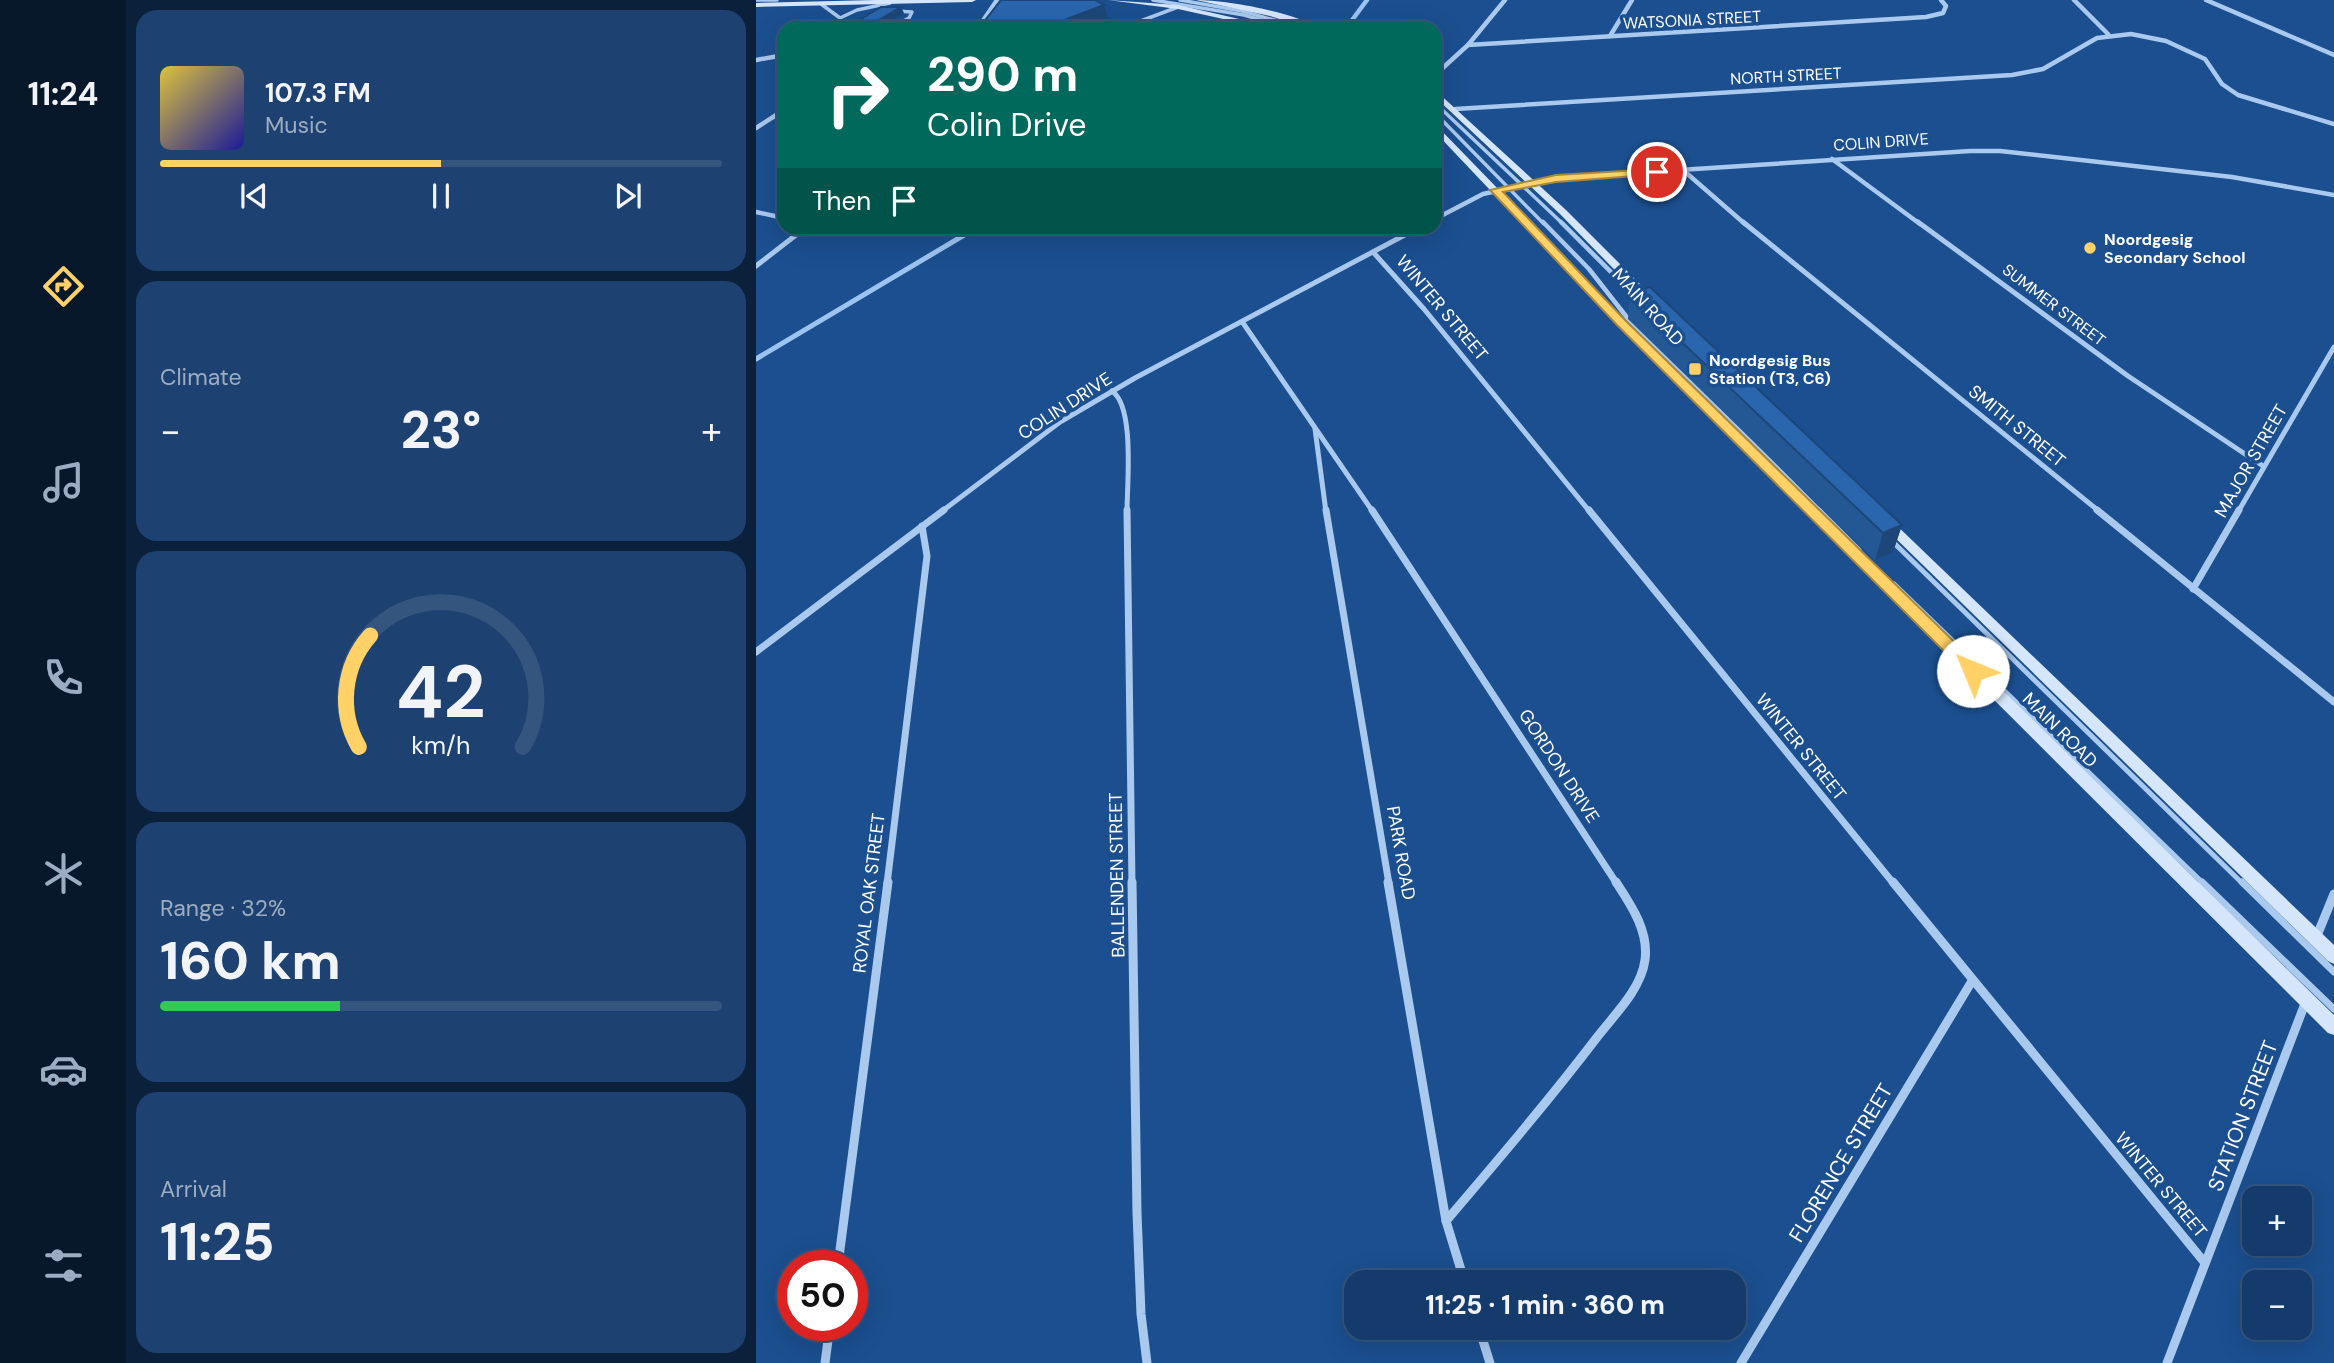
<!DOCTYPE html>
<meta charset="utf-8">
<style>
:root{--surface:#143b6b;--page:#1d4271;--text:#f1f3f6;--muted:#9dadc1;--line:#33557e;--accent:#ffd166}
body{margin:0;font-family:"DM Sans",sans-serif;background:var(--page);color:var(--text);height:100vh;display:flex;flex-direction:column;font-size:26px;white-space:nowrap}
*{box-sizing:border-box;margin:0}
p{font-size:23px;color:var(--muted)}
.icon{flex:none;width:38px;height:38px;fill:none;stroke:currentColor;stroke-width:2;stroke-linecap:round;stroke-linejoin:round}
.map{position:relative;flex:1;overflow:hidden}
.side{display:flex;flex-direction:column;gap:10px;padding:10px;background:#0b203b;width:630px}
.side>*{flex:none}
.top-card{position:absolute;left:21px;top:21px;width:665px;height:214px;border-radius:21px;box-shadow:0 7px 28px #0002,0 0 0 2px var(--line);background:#00695c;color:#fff;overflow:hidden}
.controls{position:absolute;left:1486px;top:1186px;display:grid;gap:14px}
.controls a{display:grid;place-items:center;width:70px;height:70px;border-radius:14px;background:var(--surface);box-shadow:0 7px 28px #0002,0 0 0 2px var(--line);font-size:35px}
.speed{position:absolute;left:21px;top:1250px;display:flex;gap:14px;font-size:35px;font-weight:700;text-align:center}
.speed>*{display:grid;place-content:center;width:91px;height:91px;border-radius:50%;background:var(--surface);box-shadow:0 7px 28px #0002,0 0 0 2px var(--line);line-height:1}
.speed .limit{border:10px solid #d22;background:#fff;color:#111}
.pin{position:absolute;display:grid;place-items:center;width:60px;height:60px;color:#fff;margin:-30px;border:4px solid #fff;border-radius:50%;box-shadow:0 2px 7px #0007}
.me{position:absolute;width:77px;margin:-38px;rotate:315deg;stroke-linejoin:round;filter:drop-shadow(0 0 5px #0008)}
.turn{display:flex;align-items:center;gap:24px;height:147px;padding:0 35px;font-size:32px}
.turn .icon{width:91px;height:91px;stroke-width:2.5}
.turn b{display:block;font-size:49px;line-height:60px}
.then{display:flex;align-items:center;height:66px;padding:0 35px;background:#0003;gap:14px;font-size:26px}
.big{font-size:52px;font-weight:800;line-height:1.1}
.side .tile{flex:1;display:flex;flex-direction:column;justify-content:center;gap:10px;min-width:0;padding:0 24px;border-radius:21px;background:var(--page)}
.side .dial{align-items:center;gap:0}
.dial svg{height:182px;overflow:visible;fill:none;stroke:var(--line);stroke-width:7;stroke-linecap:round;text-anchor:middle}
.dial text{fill:var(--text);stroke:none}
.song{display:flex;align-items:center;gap:21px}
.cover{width:84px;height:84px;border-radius:10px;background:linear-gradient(135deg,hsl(50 70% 55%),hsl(240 70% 35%))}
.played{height:7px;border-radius:4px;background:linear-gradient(90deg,var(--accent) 50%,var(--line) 50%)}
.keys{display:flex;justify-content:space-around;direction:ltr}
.heat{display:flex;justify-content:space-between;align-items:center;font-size:38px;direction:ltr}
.charge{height:10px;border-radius:5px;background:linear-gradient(90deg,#34c759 32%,var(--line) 0)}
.trip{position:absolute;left:588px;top:1270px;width:402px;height:70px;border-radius:21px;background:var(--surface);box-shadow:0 7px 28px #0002,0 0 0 2px var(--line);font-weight:800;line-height:70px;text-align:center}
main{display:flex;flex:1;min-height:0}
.dock{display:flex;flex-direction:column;width:126px;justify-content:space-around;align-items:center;background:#08182b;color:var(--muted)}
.dock .icon{width:49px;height:49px}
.dock .active{color:var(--accent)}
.dock b{font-size:32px;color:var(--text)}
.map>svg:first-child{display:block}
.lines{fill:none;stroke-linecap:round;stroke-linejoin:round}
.stream-far1{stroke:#9cc4f0;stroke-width:4.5}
.stream{stroke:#9cc4f0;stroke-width:5}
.lane-far3{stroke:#a9c9ee;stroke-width:3.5}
.lane-far2{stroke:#a9c9ee;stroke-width:4.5}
.lane-far1{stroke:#a9c9ee;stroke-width:5}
.lane{stroke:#a9c9ee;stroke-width:7}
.street-far3{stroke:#a9c9ee;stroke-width:4.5}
.street-far2{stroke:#a9c9ee;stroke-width:5}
.street-far1{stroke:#a9c9ee;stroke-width:7}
.street{stroke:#a9c9ee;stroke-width:9}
.secondary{fill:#d6e6fa;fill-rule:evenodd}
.wall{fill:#245895}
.shaded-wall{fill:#1d4779}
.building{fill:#2a66ad;stroke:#1d4779;stroke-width:2}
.route{fill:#ffd166;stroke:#a68842;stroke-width:2}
.poi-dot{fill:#ffd166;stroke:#1b4f8f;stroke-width:2.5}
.labels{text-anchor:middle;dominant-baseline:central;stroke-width:7;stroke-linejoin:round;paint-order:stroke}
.far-street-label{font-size:16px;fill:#fff;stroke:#1b4f8f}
.far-poi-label{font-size:16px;font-weight:bold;fill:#fff;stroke:#1b4f8f;text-anchor:start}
.street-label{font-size:18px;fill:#fff;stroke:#1b4f8f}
.near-street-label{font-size:21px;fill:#fff;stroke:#1b4f8f}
</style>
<main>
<nav class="dock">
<b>11:24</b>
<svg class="icon active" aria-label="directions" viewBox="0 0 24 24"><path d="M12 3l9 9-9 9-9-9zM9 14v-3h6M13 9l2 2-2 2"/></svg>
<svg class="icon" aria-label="music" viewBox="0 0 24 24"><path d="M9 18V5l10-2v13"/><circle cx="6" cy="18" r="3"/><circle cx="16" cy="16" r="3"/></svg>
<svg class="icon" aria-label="phone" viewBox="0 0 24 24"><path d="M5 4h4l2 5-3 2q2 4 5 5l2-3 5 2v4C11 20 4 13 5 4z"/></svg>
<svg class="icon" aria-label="climate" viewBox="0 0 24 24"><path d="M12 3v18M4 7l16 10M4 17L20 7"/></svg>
<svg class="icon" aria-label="car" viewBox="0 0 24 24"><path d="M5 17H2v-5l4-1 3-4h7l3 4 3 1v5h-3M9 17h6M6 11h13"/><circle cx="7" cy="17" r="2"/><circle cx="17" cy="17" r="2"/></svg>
<svg class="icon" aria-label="filters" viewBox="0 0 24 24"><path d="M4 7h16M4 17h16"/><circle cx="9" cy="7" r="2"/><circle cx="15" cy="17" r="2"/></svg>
</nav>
<section class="side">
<div class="tile">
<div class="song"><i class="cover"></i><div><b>107.3 FM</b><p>Music</p></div></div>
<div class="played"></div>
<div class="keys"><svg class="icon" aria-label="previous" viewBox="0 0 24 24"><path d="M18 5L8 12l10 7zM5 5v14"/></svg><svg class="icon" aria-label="pause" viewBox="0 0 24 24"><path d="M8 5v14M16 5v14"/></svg><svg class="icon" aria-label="next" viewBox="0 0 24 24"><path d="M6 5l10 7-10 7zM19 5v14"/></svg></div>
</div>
<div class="tile"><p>Climate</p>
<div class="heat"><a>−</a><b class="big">23°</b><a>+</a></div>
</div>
<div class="tile dial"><svg viewBox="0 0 100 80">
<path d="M14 69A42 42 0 1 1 86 69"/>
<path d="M14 69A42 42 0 0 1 19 20" stroke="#ffd166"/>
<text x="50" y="56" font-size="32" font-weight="700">42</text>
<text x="50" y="72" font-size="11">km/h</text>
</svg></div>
<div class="tile"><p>Range · 32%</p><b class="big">160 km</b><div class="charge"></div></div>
<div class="tile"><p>Arrival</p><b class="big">11:25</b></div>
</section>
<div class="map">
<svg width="1578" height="1363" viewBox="0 0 1578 1363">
<rect width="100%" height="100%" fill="#1b4f8f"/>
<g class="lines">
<path class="stream-far1" d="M591,27L611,0"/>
<path class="stream" d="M0,359L220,228"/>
<g class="lane-far3">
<path d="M0,0H21"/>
<path d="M397,0L488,15L533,28"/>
<path d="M424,0L486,11L546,28"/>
<path d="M65,4L84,18L101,10L134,3"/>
<path d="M78,27L99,26"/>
<path d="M134,28L153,18L156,12L140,11"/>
<path d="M366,28L422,7"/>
<path d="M679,103L807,224"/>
<path d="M679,113L788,224"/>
</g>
<g class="lane-far2">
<path d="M787,222L833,269L873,320L1065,512"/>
<path d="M805,222L878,295"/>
</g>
<g class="lane-far1">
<path d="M1063,510L1103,550"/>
<path d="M1136,541L1487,884"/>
<path d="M1138,584L1448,884"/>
</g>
<g class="lane">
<path d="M1446,882L1578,1009"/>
<path d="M1486,882L1578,972"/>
</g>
<g class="street-far3">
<path d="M1318,0L1352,34"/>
<path d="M1450,0L1578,55"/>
<path d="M222,28L241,0"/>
<path d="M854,36L876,0"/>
<path d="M712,45L1170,17L1187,13L1190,6L1185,0"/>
<path d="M0,60L28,55"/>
<path d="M679,75L712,45L749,0"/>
<path d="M699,109L1256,75L1287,69L1341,38L1375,34L1410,41L1449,59L1466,84L1482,95L1578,124"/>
<path d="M0,128L28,110"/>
<path d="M1076,159L1164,224"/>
<path d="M927,170L989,224"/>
<path d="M0,212L28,218"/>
<path d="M679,219L727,194L800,178L1214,151H1244L1476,177L1578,195"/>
</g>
<g class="street-far2">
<path d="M987,222L1344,512"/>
<path d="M1162,222L1372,376L1507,466"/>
<path d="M617,252L668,309L834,512"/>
<path d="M0,266L49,228"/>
<path d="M487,323L617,512"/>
<path d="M356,391C379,407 371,484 371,512"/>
<path d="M559,429L570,512"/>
<path d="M185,512L304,422L379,378L662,228"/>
<path d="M1482,512L1578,347"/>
</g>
<g class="street-far1">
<path d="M371,510L376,884"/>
<path d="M570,510L633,884"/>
<path d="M616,510L861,884"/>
<path d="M833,510L1138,884"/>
<path d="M1341,510L1578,702"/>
<path d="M1437,589L1483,510"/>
<path d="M0,652L188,510"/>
<path d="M131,884L171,556L166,526"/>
</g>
<g class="street">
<path d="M376,882L381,1213L385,1314L391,1363"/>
<path d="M632,882L690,1221L709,1283"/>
<path d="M1137,882L1449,1263"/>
<path d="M1560,938L1578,894"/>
<path d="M690,1221C742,1160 794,1099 842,1036C860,1013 885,989 889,960C893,931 875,905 860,882"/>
<path d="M82,1265L132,882"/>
<path d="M723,1328L734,1363"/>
<path d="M69,1363L74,1325"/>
<path d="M985,1363L1216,981"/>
<path d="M1411,1363L1550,1001"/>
</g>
<g class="secondary">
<path d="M120,0H220L216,2L0,7V3Z"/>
<path d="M352,0L422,5L522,28H508L422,9Z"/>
<path d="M440,0C471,0 537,12 563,28H551L514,16Z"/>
<path d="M679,90L810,210L901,301V305H893L804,214L679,97Z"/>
<path d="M679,124L869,320L1578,1015V1035L1572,1033L861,324L679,132Z"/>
<path d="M1131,519L1135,520L1578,945V964L1572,961L1127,526L1125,523L1127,520Z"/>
</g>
</g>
<path class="wall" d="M874,293L1146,525L1137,552L1119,560L872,319Z"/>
<g class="shaded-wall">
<path d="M348,5L353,22L339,28H287Z"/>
<path d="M145,7L148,13L122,28H109Z"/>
<path d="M1146,525L1137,552L1119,560L1127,533Z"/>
</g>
<g class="building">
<path d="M245,0H339L348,5L287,28H223Z"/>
<path d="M125,7H145L109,28H90Z"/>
<path d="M894,287L1146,525L1127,533L874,293Z"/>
</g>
<path class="route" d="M901,169L906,172L905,174L800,182L747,192L869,320L1223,666L1225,671L1223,675H1212L861,325L734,190L800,175Z"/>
<g class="poi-dot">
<circle cx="1334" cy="248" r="7"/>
<rect x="932" y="362" width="14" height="14" rx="3.5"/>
</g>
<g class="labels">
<g class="far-street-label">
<text transform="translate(936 20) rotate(-3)">WATSONIA STREET</text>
<text transform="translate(1030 76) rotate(-3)">NORTH STREET</text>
<text transform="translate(1125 142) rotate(-4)">COLIN DRIVE</text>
<text transform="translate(1298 305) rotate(37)">SUMMER STREET</text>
</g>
<g class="far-poi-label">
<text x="1348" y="239">Noordgesig<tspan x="1348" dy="18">Secondary School</tspan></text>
<text x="953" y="360">Noordgesig Bus<tspan x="953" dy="18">Station (T3, C6)</tspan></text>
</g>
<g class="street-label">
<text transform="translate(892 307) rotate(48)">MAIN ROAD</text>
<text transform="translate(686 308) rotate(50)">WINTER STREET</text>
<text transform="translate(309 406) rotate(-33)">COLIN DRIVE</text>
<text transform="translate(1261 426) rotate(39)">SMITH STREET</text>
<text transform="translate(1495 461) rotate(-60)">MAJOR STREET</text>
<text transform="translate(1304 730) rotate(45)">MAIN ROAD</text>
<text transform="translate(1045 747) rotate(51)">WINTER STREET</text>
<text transform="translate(803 766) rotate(57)">GORDON DRIVE</text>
<text transform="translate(645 853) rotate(80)">PARK ROAD</text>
<text transform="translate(361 875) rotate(-91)">BALLENDEN STREET</text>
<text transform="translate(113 893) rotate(-83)">ROYAL OAK STREET</text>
<text transform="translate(1405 1185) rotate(50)">WINTER STREET</text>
</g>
<g class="near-street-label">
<text transform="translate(1487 1116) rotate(-69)">STATION STREET</text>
<text transform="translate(1085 1163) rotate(-59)">FLORENCE STREET</text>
</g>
</g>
</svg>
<div class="controls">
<a>+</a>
<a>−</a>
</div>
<div class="speed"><div class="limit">50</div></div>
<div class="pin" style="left:901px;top:172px;background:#d93025"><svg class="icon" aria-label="arrive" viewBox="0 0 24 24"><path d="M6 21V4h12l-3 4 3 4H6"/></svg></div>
<svg class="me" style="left:1217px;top:671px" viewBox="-20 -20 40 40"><circle r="19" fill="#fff"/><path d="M0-13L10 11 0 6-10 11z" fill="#ffd166"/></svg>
<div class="trip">11:25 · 1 min · 360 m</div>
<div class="top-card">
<div class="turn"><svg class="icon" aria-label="right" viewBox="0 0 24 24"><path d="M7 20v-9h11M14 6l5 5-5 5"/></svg><div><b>290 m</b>Colin Drive</div></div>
<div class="then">Then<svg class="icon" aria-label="arrive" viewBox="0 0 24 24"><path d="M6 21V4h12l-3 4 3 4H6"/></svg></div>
</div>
</div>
</main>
